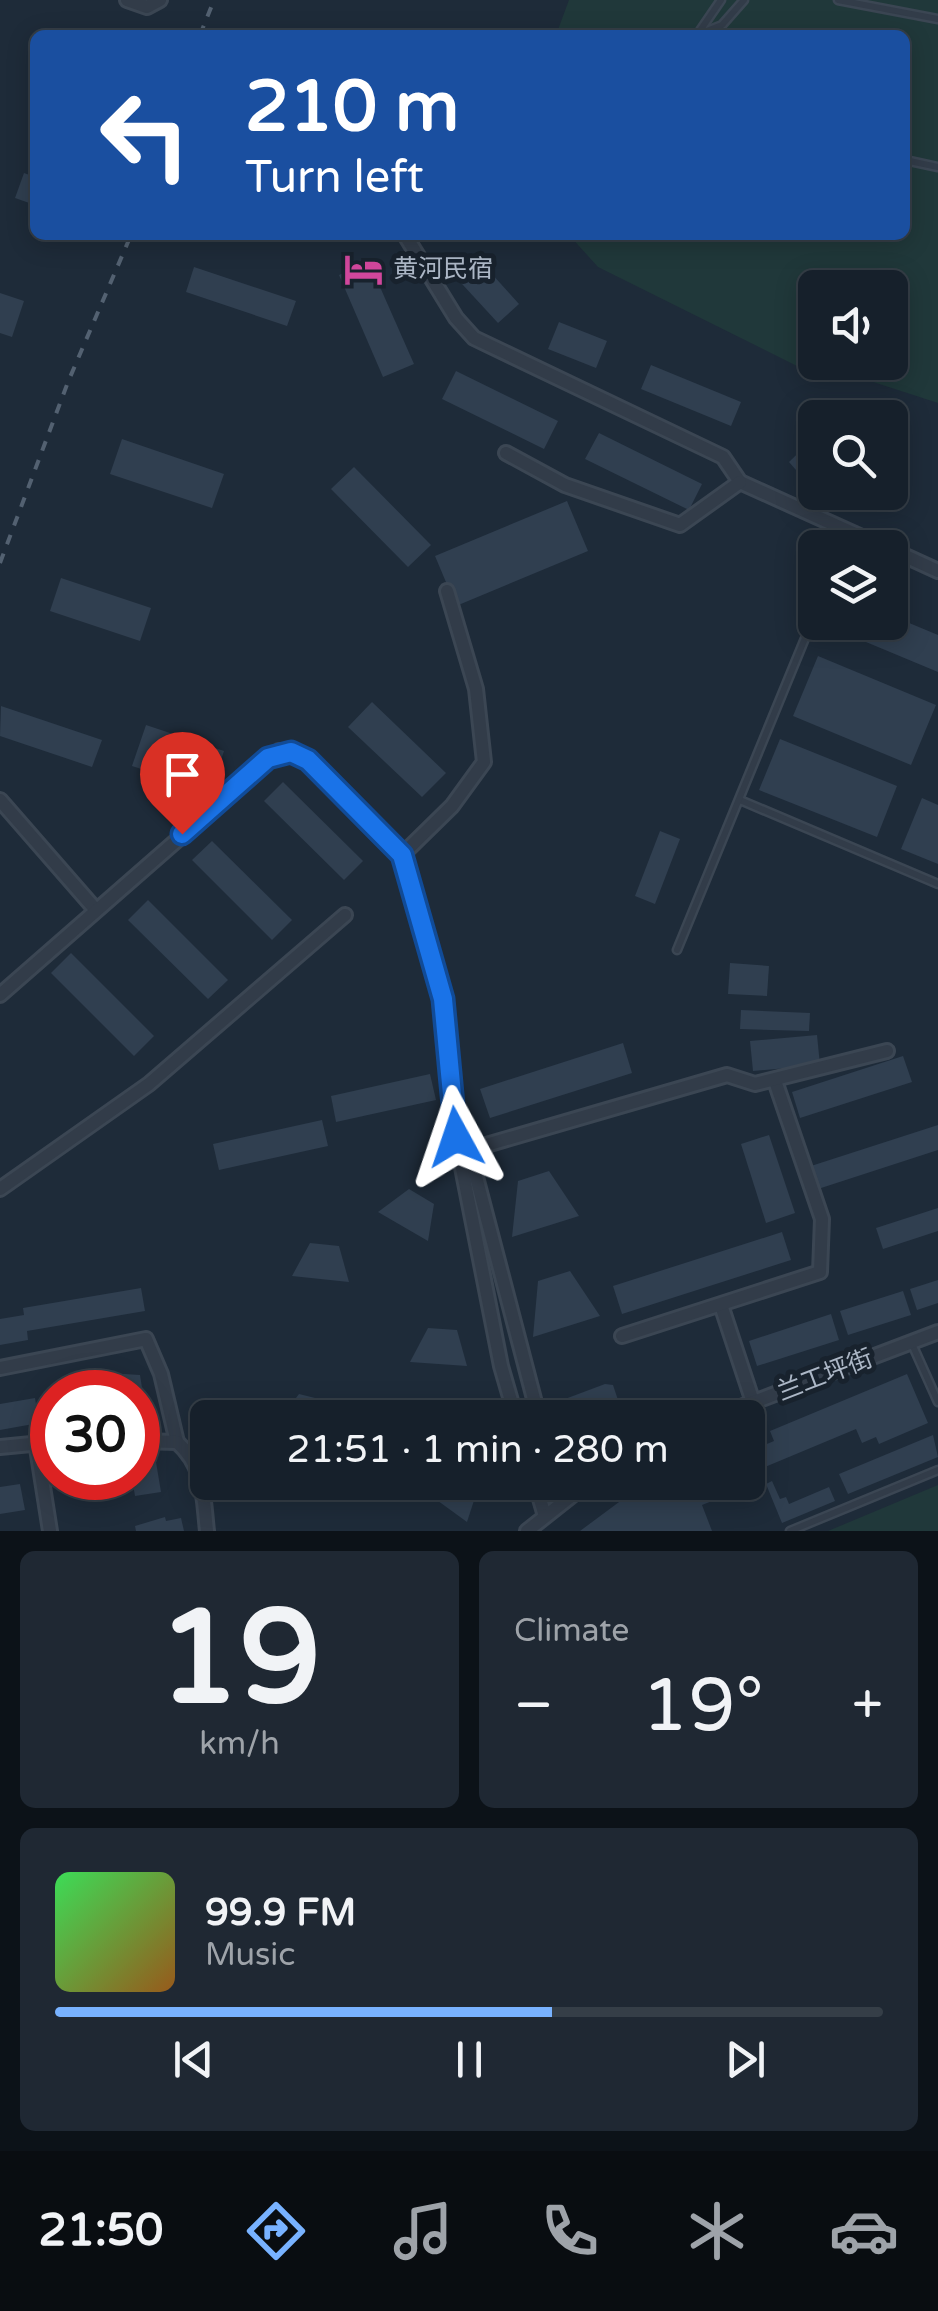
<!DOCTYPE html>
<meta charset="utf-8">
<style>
:root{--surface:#16202b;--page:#1f2833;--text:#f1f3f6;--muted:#9ea3a9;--line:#353e47;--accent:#78b2ff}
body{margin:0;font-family:"Varela Round","Noto Sans SC",sans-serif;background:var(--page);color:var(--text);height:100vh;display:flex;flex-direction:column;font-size:38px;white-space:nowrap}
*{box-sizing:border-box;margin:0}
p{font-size:32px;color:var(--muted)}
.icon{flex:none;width:55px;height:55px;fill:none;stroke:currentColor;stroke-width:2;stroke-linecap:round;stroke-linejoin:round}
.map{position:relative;height:1531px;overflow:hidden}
.side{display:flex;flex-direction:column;gap:20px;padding:20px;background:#0c1218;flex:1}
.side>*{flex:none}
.guide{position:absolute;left:30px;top:30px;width:880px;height:210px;border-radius:15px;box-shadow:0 5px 25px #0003,0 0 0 2px var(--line);background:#1a4fa0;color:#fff;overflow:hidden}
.buttons{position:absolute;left:798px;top:270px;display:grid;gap:20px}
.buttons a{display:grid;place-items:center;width:110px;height:110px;border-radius:15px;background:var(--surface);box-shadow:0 5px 25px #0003,0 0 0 2px var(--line);font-size:50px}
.speed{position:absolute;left:30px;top:1370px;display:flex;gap:20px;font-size:50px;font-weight:700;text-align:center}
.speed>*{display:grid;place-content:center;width:130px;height:130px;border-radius:50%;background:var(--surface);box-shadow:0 5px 25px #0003,0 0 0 2px var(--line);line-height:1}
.speed .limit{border:15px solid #d22;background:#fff;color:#111}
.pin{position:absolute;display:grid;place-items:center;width:85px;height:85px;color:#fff;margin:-102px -42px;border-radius:50% 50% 50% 0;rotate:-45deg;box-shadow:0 0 10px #0007}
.pin .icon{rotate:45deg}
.me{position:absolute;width:110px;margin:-55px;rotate:355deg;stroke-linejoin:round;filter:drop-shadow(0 0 8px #0008)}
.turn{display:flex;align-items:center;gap:35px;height:210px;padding:0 50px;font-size:45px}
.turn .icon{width:130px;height:130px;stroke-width:2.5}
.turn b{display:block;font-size:70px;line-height:85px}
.big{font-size:75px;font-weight:600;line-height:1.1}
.side .widget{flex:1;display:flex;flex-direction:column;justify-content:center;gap:15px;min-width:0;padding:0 35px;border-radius:15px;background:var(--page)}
.side .dial{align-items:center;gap:0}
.dial b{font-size:130px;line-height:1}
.song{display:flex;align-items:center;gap:30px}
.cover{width:120px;height:120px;border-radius:15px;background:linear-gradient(135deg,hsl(130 70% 55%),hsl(30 70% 35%))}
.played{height:10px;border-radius:5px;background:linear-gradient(90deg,var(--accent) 60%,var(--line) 60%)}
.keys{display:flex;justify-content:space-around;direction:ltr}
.heat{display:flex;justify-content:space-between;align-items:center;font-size:55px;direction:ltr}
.side .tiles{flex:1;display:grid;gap:20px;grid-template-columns:1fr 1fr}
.widget:last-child{grid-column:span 2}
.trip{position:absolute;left:190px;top:1400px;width:575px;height:100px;border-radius:15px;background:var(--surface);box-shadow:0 5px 25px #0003,0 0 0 2px var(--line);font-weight:600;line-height:100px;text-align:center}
.tabs{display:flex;height:160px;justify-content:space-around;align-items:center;background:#090d11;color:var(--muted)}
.tabs .icon{width:70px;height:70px}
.tabs .active{color:var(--accent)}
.tabs b{font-size:45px;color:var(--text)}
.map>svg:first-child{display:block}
.green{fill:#20383a;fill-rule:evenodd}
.building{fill:#303f50}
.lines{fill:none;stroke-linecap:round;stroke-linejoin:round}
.lane-casing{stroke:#3b4653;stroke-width:11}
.street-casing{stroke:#3b4653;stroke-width:18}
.lane{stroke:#323c49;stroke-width:6}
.street{stroke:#323c49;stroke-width:12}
.rail{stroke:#536171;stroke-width:4;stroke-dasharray:10 10;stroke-linecap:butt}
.route-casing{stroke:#114b97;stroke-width:25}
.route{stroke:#1a73e8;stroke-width:18}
.labels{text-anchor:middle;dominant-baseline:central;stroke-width:10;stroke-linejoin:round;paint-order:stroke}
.poi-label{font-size:25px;fill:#acb7c6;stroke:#18222d;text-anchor:start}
.street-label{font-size:25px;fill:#acb7c6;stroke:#18222d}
</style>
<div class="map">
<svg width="938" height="1531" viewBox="0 0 938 1531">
<rect width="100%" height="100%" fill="#1e2b39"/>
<g class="green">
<path d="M569,0H938V403L864,379L809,372L598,267L569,235H905V35H556ZM815,288H890V362H815Z"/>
<path d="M938,1485V1531H828Z"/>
</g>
<g class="building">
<path d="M24,173L35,177V205L15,198Z"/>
<path d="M473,253L519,304L498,323L451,272Z"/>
<path d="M369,262L414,364L383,377L339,275Z"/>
<path d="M194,267L296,301L287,326L186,292Z"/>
<path d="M0,293L24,301L12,337L0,333Z"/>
<path d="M559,322L607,341L596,368L548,349Z"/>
<path d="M651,365L741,402L731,426L641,389Z"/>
<path d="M456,371L558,421L544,449L442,399Z"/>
<path d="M599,433L702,484L689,510L585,459Z"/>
<path d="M815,437V466L803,478L789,462Z"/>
<path d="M122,439L224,474L212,508L110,474Z"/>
<path d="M354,467L431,545L408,567L331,489Z"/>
<path d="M567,501L588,551L456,606L435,556Z"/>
<path d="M61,578L151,608L140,641L50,611Z"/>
<path d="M890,615L938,635V672L830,627L832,622H890Z"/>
<path d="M818,656L936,705L911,765L793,716Z"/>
<path d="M372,702L446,773L422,797L348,727Z"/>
<path d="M1,706L102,740L92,767L0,736Z"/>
<path d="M146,725L224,751L215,778L205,775L200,788L132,766Z"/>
<path d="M780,739L897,786L877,837L759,790Z"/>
<path d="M283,782L363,861L344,880L264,801Z"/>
<path d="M922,798L938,805V864L901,849Z"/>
<path d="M660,831L680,839L655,904L635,896Z"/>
<path d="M212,841L292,920L272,940L192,860Z"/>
<path d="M148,900L228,980L208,999L128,920Z"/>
<path d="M71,953L154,1036L134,1056L51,973Z"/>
<path d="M730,963L769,966L767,996L728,994Z"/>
<path d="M741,1010L810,1013L809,1031L740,1029Z"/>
<path d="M817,1035L820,1065L753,1071L750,1041Z"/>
<path d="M623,1043L632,1073L490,1118L480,1089Z"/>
<path d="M903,1056L912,1082L800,1118L792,1092Z"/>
<path d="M430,1074L436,1100L336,1122L331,1096Z"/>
<path d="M322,1120L328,1146L219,1170L213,1144Z"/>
<path d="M938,1125V1150L818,1189L811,1166Z"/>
<path d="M769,1135L795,1213L766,1223L741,1144Z"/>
<path d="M549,1171L579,1216L512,1237L518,1181Z"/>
<path d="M409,1189L434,1204L428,1241L378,1212Z"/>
<path d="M938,1208V1231L883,1249L876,1228Z"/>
<path d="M782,1232L791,1260L622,1314L613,1286Z"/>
<path d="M310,1243L339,1246L349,1282L292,1276Z"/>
<path d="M570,1271L600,1316L533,1337L538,1281Z"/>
<path d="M938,1280V1303L917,1310L910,1289Z"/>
<path d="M141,1288L145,1311L27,1331L28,1340L0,1345V1319L24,1315L23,1308Z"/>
<path d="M903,1291L911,1315L848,1335L840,1311Z"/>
<path d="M831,1314L839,1340L757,1366L749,1341Z"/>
<path d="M428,1328L457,1330L467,1366L410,1362Z"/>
<path d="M124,1374L140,1375L143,1394L95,1392L93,1383Z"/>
<path d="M907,1374L928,1423L879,1444L876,1437L862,1443L856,1429L748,1474V1452L774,1441L770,1431Z"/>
<path d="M605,1384L613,1385L622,1412L610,1418H544L541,1408Z"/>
<path d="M299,1394L331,1402V1418H281Z"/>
<path d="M35,1398L39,1423L0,1430V1404Z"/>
<path d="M146,1403L154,1423L138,1426V1405Z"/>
<path d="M933,1435L938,1457L848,1494L839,1474Z"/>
<path d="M155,1456L161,1492L135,1496L132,1478H138V1459Z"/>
<path d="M772,1481L780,1499L786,1497L789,1504L829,1487L835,1501L782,1523L766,1484Z"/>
<path d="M412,1482H480L467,1522Z"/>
<path d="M646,1482H723L726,1487L713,1492L717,1499L702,1505L712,1531H580Z"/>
<path d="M20,1484L25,1510L0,1514V1487Z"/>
<path d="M165,1517L166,1521L181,1518L184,1531H136L135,1526Z"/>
</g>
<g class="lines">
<defs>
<g id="lane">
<path d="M838,0L938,19"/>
<path d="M697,35L722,25L744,0"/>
<path d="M697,35L721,0"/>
<path d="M905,160L938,167"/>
<path d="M845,548L853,534"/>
<path d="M740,800L938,884"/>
<path d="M677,950L815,614"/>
<path d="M912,1344L938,1402"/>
<path d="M790,1531L938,1470"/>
</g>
<g id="street">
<path d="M127,0L147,7L160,0"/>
<path d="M405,235L456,318L474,338L723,457L740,482L886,548"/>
<path d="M506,453L565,485L680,525L740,482"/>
<path d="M890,549L938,571"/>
<path d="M447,591L476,689L484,762L452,806L402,855L443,999L456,1137L501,1366L516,1418"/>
<path d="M0,800L95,909"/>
<path d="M0,995L279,751L298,753L308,760L402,855"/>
<path d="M0,1189L149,1084L345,915"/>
<path d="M721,1305L753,1402"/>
<path d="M622,1336L820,1272L822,1219L775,1081"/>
<path d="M0,1368L146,1339L161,1374L177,1442"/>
<path d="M539,1418L469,1150L727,1075L755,1084L887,1051"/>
<path d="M712,1418L938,1332"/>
<path d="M138,1441L177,1442C205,1467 203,1496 207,1531"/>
<path d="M36,1442L50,1531"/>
<path d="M0,1447L52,1442"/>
<path d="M535,1482L545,1516"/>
<path d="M556,1482L561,1502"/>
<path d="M527,1531L589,1482"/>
</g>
</defs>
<use href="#lane" class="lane-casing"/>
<use href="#street" class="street-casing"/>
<use href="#lane" class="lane"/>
<use href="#street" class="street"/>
<g class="rail">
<path d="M200,35L214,0"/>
<path d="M0,563L68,382L131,235"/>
</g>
</g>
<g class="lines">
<defs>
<path id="route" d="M182,834L268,758L291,752L308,760L402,855L443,999L456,1137"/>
</defs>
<use href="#route" class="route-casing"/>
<use href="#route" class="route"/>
</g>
<defs>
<symbol id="hotel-bare" viewBox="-9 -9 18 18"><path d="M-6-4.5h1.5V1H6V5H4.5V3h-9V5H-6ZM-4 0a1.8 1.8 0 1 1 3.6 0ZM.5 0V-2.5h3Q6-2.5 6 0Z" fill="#d1479c" stroke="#18222d" stroke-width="2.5" paint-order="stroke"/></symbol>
</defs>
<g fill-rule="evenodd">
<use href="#hotel-bare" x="336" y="242" width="55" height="55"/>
</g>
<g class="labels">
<g class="poi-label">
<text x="393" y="269">黄河民宿</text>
</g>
<g class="street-label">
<text transform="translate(825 1375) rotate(-21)">兰工坪街</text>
</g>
</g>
</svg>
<div class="buttons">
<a><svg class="icon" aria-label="sound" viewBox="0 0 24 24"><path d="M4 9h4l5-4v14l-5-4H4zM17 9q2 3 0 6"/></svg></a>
<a><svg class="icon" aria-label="search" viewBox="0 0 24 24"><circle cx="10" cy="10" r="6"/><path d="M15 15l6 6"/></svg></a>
<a><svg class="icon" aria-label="layers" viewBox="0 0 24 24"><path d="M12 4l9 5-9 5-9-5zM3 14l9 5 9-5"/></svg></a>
</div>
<div class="speed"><div class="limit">30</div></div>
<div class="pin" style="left:182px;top:834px;background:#d93025"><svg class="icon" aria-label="arrive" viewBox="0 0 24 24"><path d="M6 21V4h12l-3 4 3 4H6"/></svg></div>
<svg class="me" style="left:456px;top:1137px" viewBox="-20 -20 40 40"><path d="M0-17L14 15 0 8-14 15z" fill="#1a73e8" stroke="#fff" stroke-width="4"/></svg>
<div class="trip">21:51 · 1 min · 280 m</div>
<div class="guide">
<div class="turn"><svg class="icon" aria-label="left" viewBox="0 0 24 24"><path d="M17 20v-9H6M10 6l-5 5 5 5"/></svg><div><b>210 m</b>Turn left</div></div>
</div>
</div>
<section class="side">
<div class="tiles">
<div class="widget dial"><b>19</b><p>km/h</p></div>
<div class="widget"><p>Climate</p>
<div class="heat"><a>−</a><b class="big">19°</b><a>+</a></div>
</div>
<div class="widget">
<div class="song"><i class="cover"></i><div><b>99.9 FM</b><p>Music</p></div></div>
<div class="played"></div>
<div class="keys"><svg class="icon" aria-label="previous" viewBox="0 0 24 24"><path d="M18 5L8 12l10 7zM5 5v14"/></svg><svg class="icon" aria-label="pause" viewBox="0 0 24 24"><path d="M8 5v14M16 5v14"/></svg><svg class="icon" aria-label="next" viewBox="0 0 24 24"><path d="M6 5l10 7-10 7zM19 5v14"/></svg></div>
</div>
</div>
</section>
<nav class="tabs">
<b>21:50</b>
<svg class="icon active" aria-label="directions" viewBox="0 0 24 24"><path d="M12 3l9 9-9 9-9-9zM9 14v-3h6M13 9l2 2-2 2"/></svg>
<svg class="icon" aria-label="music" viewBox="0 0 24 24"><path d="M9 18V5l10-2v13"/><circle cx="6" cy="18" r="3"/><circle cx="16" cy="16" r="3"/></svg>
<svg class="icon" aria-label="phone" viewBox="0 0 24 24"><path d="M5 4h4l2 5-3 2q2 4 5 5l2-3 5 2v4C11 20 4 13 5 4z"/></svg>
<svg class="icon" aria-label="climate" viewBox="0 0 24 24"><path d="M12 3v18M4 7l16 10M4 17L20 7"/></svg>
<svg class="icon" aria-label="car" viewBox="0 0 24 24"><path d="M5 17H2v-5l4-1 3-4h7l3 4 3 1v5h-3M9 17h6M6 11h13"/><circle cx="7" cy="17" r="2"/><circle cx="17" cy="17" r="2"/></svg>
</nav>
